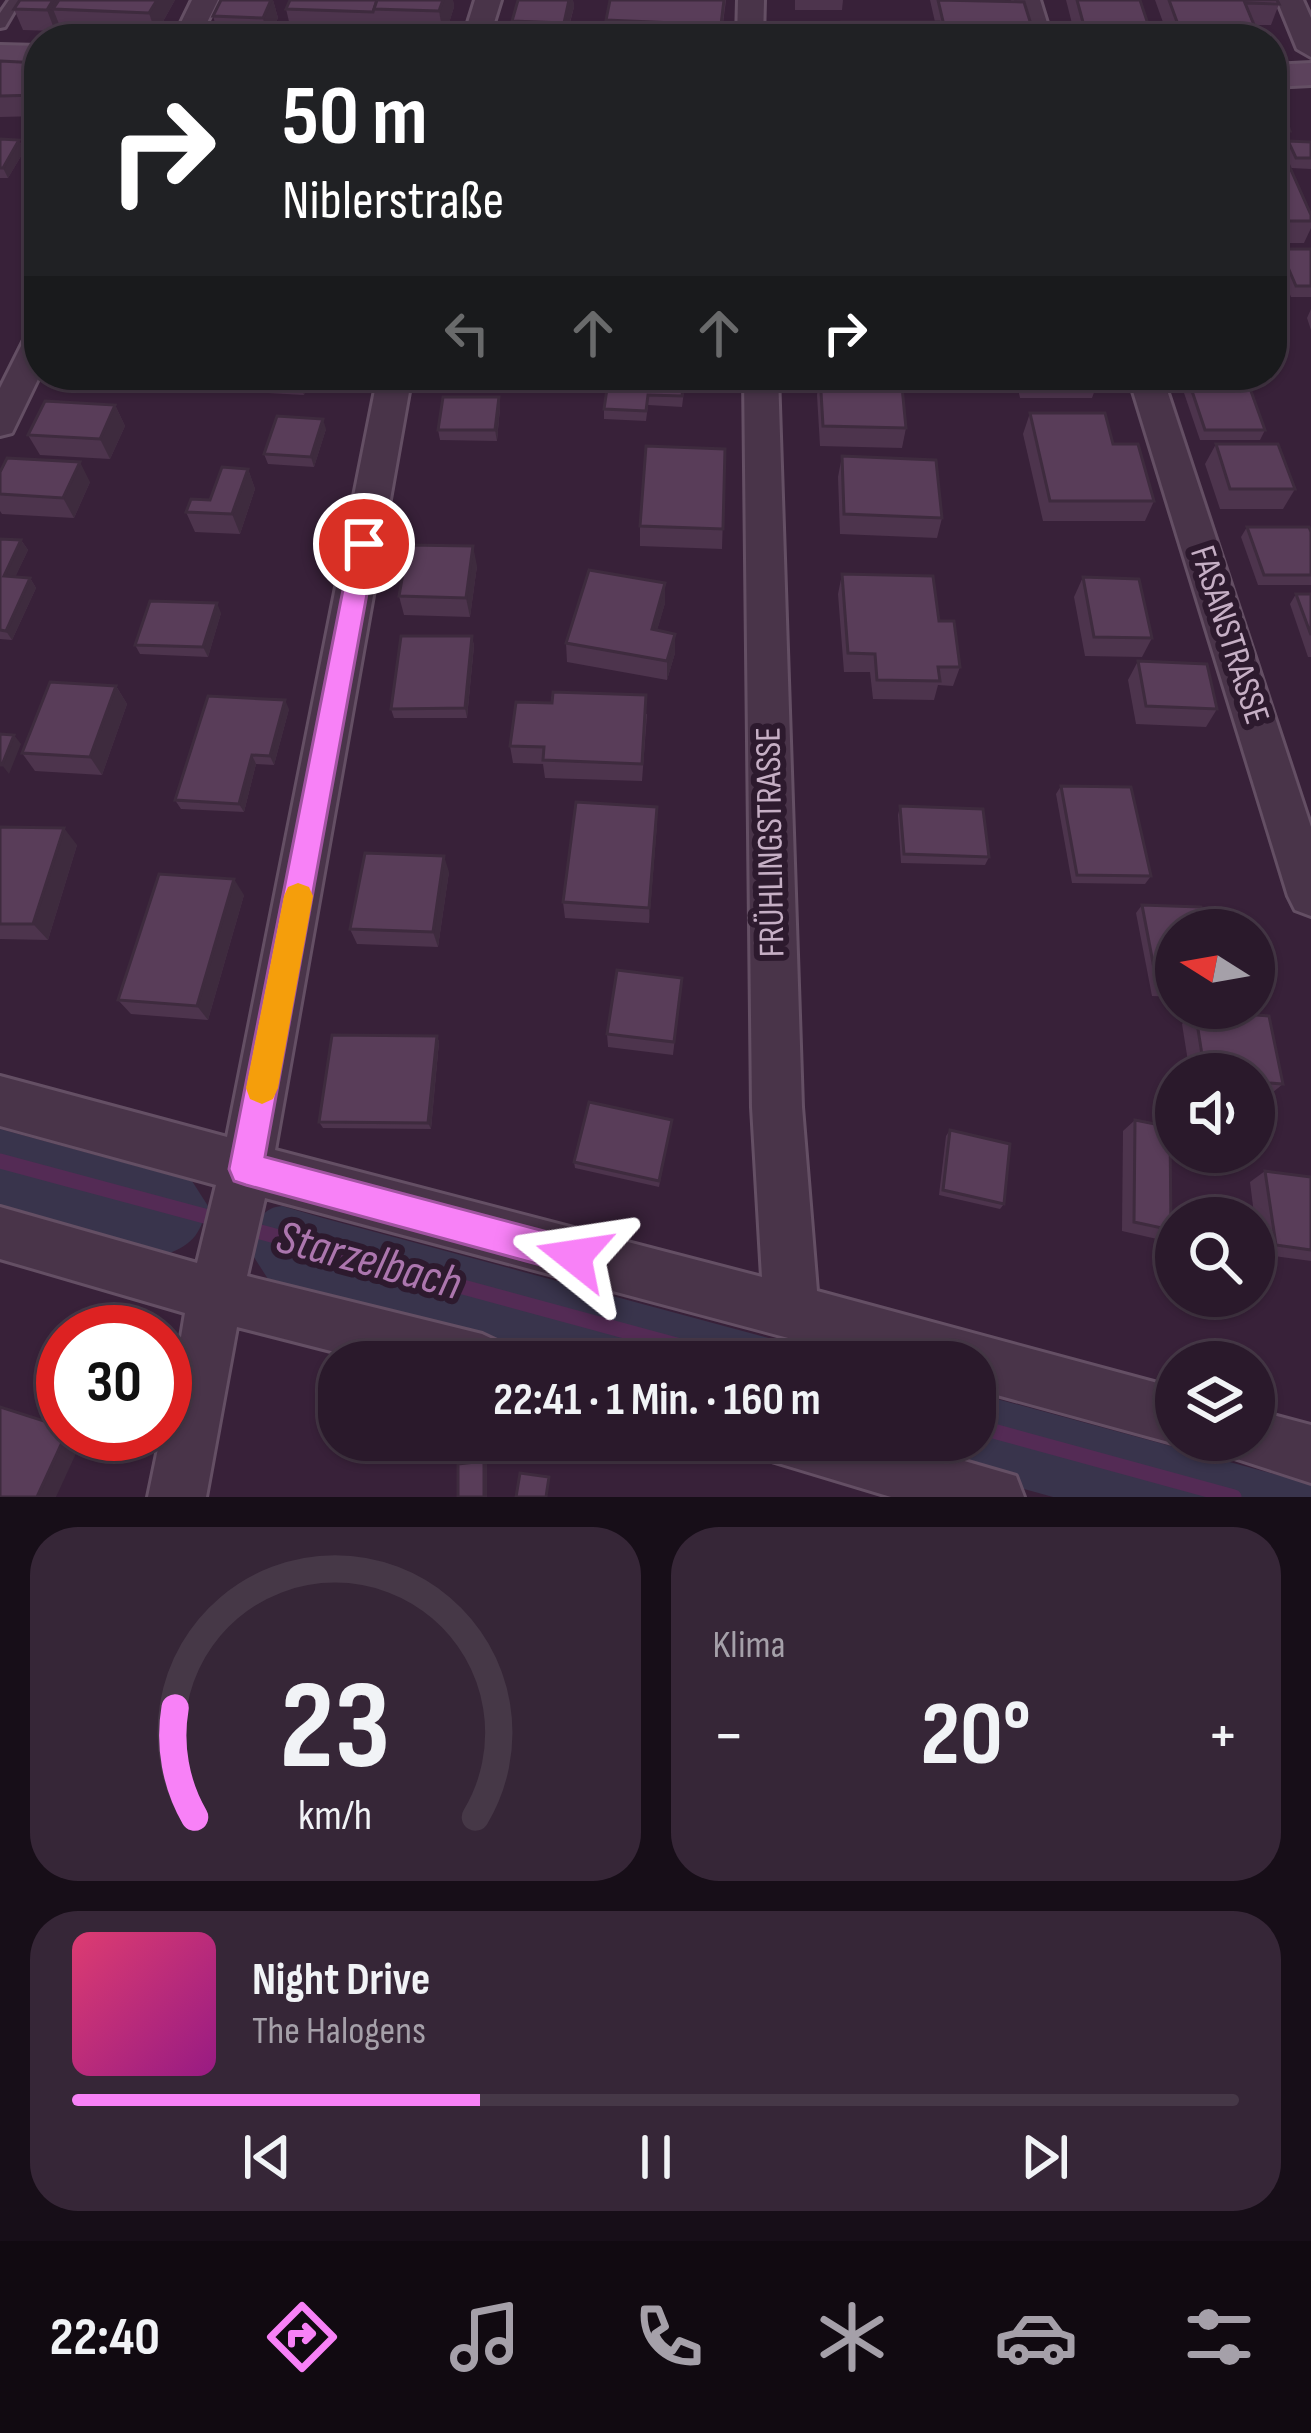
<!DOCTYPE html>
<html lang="de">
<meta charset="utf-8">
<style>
:root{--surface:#2a192b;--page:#362637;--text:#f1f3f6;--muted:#a5a0a9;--line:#463847;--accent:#f881f7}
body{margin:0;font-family:"Sofia Sans Condensed",sans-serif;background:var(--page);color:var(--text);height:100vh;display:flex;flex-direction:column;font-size:45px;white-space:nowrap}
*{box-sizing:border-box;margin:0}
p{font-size:39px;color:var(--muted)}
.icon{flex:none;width:66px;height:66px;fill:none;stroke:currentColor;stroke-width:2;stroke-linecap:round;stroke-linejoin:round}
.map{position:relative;height:1497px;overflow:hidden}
.side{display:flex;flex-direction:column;gap:30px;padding:30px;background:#170e18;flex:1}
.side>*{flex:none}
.hud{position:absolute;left:24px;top:24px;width:1263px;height:366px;border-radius:48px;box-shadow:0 3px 9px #0004,0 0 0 3px var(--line);background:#202124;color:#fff;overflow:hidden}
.needle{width:78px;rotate:281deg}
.fabs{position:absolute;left:1155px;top:909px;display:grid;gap:24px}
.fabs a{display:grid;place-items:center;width:120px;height:120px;border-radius:50%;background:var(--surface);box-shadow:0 3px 9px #0004,0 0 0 3px var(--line);font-size:60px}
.speed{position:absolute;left:36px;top:1305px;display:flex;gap:24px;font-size:60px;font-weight:700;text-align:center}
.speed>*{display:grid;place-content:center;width:156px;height:156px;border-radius:50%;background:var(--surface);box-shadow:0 3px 9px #0004,0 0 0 3px var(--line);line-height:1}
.speed .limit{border:18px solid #d22;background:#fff;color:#111}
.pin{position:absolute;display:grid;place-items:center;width:102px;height:102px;color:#fff;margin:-51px;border:6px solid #fff;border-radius:50%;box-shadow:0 3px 12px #0007}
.me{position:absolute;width:132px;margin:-66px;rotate:285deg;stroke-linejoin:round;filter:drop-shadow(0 0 9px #0008)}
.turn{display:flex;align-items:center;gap:42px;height:252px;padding:0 60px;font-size:54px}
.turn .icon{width:156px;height:156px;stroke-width:2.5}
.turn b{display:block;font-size:84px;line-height:102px}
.lanes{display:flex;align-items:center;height:114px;padding:0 60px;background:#0003;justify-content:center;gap:60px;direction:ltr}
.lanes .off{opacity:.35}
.big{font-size:90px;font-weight:700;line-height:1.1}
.side .tile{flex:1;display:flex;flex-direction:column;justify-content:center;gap:18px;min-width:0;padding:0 42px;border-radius:48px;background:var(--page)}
.side .dial{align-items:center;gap:0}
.dial svg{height:312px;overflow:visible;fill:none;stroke:var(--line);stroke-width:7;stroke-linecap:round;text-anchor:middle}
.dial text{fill:var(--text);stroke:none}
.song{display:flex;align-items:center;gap:36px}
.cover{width:144px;height:144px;border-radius:18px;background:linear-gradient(135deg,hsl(340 70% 55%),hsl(310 70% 35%))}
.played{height:12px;border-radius:6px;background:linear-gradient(90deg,var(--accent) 35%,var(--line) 35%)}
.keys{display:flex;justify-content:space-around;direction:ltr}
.heat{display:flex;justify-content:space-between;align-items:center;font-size:66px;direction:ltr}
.side .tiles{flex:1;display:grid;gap:30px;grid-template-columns:1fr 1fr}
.tile:last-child{grid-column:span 2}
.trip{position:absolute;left:318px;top:1341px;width:678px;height:120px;border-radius:48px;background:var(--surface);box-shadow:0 3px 9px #0004,0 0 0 3px var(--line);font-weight:700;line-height:120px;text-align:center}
.menu{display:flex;height:192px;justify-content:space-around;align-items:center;background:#110a11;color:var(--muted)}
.menu .icon{width:84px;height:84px}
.menu .active{color:var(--accent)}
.menu b{font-size:54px;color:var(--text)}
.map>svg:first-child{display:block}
.green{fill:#39344c}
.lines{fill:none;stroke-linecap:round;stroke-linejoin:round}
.stream{stroke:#542b55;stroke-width:15}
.service-casing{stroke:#644f64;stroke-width:6}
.minor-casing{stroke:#644f64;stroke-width:6}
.secondary-casing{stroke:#644f64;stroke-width:6}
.path{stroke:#5a4e64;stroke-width:6;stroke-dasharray:6 6;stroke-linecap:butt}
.service{fill:#493449;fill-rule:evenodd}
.minor{fill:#493449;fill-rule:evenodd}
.secondary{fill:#5c425c;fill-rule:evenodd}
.wall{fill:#4d344d}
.shaded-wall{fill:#3e2b3e}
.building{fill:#593d59;stroke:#3e2b3e;stroke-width:3}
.route{fill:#f881f7;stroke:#a154a1;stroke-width:3}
.slow{fill:#f59e0b}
.labels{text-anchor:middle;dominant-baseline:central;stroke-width:12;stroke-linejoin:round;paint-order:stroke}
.street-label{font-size:36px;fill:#c6afc5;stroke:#2d1a2e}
.near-water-label{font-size:48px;font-style:italic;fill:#ac76ae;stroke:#2d1a2e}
</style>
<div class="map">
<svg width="1311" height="1497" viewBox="0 0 1311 1497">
<rect width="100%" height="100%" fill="#382139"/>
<g class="green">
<path d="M0,1129L192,1181L208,1206C199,1237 192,1245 162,1256L0,1210Z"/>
<path d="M282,1206L323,1218L858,1362H567L268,1279L250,1251C255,1230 257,1208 282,1206Z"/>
<path d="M975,1393L1311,1484V1497H1053L848,1440H975Z"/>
</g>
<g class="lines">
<g class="stream">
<path d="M0,1161L223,1221"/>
<path d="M242,1227L739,1362"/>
<path d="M975,1426L1234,1497"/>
</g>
<defs>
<path id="service" d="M9,0H21L5,27L0,28V13Z"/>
<g id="minor">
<path d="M192,0H218L199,39H173Z"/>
<path d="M475,0H501L489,39H463Z"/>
<path d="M738,0H764L763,39H737Z"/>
<path d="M1014,0H1040L1052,39H1026Z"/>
<path d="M1277,0H1303L1311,18V57L1297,49Z"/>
<path d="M39,331L40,375L12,433L0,436V388L27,334Z"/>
<path d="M378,375H412L275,1150L762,1277L752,1107L744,375H778L802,1107L817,1291L1176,1388V1440H1186L1176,1444L975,1389V1362H878L265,1198L247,1276L482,1334L501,1343L510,1362H374L237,1327L206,1497H148L161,1434H165L185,1313L0,1259V1207L197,1263L216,1185L0,1126V1076L227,1137Z"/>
<path d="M1128,375H1162L1311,827V916L1295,910L1288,896Z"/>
<path d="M1254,1410L1311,1425V1483L1234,1458L1226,1440H1254Z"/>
<path d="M760,1440H892L1016,1476L1024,1497H891L768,1460Z"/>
</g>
<g id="secondary">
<path d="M0,45L39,46V68L0,67Z"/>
<path d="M1311,63V85L1272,87V65Z"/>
</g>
</defs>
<use href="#service" class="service-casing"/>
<use href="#minor" class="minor-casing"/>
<use href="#secondary" class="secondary-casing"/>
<path class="path" d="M35,144H31L39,130"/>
<use href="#service" class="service"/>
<use href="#minor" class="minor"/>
<use href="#secondary" class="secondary"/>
</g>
<g class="wall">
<path d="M20,0H175L156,34L61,30L59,24L55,31L23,30L14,9Z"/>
<path d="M221,0H273L278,18L268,39L219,37L213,16Z"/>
<path d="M290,0H453L454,7L444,39H380L378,30L377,33L291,30L286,9Z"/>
<path d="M518,0H573L574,7L566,39H514L512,21Z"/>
<path d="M610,0H726L721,39H607L606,20Z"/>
<path d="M795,0H843L842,10H795Z"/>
<path d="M930,0H998L1034,34L1033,39H842V22H935Z"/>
<path d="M1066,0H1140L1149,27L1145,39H1076Z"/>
<path d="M1155,0H1277L1279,4L1271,25H1254L1257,32L1254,39H1169Z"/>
<path d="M0,61L39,63V116L0,117Z"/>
<path d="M1272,118L1290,131L1281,149H1272Z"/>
<path d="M0,139L19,140L24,151L8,178H0Z"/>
<path d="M1288,141L1311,142V169L1291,168L1284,152Z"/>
<path d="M1272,161L1311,221V228L1304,243H1272Z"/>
<path d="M1280,249H1311V297H1291L1275,259Z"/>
<path d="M1311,309V330L1307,318Z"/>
<path d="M245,375H311L304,395L251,392Z"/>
<path d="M444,375H497L496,383L445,382Z"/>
<path d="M686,375L682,407L648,405L646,421L604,419V409Z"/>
<path d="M820,375L906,428L902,448L820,446L817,395Z"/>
<path d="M1015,375H1093L1096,387L1092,398H1020Z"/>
<path d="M1188,379L1265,430L1260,440H1200L1183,390Z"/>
<path d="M499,397L500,408L497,441L440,440L438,430Z"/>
<path d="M115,405L125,426L110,459L40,455L28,435Z"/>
<path d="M1030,413L1113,444L1154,501L1145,521H1043L1023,434Z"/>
<path d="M326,429L314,467L268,464L264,454Z"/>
<path d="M1216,444L1295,489L1283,509H1220L1205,464Z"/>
<path d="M725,449L722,549L640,546V526Z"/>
<path d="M842,456L942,518L937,538L840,534L838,477Z"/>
<path d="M248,469L255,489L240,534L195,532L186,512L210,500Z"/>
<path d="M0,472L90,482L74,518L2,514L0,511Z"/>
<path d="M1247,527L1311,532V585H1258L1241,537Z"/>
<path d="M0,539L21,540L28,550L15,577L30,578L36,588L12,640L0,639Z"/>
<path d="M477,566L470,617L404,615L399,596Z"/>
<path d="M842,574L939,621L960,667L953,686L938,685L934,700L873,699L870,672H844L838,594Z"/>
<path d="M1083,577L1152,638L1142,657L1085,656L1074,597Z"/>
<path d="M1296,594H1311V657H1308L1290,604Z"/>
<path d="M665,603L657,630L675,653L667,680L567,662L566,643Z"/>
<path d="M221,613L208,657L140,654L135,645Z"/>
<path d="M472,636L474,646L467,718H394L391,709Z"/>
<path d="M1138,661L1217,709L1206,727L1136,724L1128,680Z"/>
<path d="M116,686L127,704L102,775L35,771L22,753Z"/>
<path d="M552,703L647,714L642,781L545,778L543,764L513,763L510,746Z"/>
<path d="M289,709L274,765L256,764L244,812L181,809L175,800Z"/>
<path d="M1061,786L1151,876L1145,884L1072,883L1056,794Z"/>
<path d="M900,806L989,857L985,865L901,863L898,815Z"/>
<path d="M657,824L649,923L565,918L563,902Z"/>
<path d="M0,827L77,845L48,940L0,939Z"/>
<path d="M449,872L438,947L357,944L350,929Z"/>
<path d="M244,895L208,1020L131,1014L118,1000Z"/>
<path d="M1142,905L1203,916L1176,930V997L1152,996L1136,913Z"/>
<path d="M682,978L673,1055L608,1047L607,1034Z"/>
<path d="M1195,1010L1283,1084L1267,1097L1254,1096V1074H1190L1182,1024Z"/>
<path d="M437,1036L439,1042L431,1129L323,1128L319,1122Z"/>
<path d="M672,1120L659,1187L575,1168L574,1162Z"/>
<path d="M1135,1120L1171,1230L1157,1239L1122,1231L1123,1131Z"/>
<path d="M950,1130L1004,1204L1000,1209L939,1195L946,1136Z"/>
<path d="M1265,1171L1311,1177V1261L1259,1254L1250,1182Z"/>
</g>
<g class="shaded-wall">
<path d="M53,0H61L53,9L59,24L55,31L47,10Z"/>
<path d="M157,0H175L156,34L149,13Z"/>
<path d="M271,0H273L278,18L268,39L263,18Z"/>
<path d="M443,0H453L454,7L444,39L439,11Z"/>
<path d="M569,0H573L574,7L565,39L564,23Z"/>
<path d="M19,140L24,151L8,178L3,168Z"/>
<path d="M298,375H311L304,395Z"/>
<path d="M499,397L500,408L497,441L495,430Z"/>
<path d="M115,405L125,426L110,459L100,439Z"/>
<path d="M323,419L326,429L314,467L311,457Z"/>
<path d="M80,462L90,482L74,518L63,498Z"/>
<path d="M248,469L255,489L240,534L232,514Z"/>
<path d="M21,540L28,550L11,586L4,576Z"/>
<path d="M473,546L477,566L470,617L466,598Z"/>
<path d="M30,578L36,588L12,640L6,631Z"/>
<path d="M665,583V603L652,648V629Z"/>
<path d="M217,603L221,613L208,657L203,647Z"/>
<path d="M675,634V653L667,680V661Z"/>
<path d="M472,636L474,646L467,718L465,708Z"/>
<path d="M116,686L127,704L102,775L90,757Z"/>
<path d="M285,700L289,709L274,765L270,756Z"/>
<path d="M14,735L21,744L9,774L2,765Z"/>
<path d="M252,755L256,764L244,812L239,804Z"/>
<path d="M657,807V824L649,923V908Z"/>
<path d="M64,828L77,845L48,940L33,924Z"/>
<path d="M444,856L449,872L438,947L433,932Z"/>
<path d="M234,879L244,895L208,1020L197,1006Z"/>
<path d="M437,1036L439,1042L431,1129L428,1123Z"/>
<path d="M66,1434H85L56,1497H37Z"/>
<path d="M484,1461L487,1462V1497H484Z"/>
</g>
<g class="building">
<path d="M20,0H53L47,10L14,9Z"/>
<path d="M59,0H157L149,13L53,9Z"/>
<path d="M221,0H271L263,18L213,16Z"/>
<path d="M290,0H377L373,12L286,9Z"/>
<path d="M377,0H443L439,11L374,9Z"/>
<path d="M518,0H569L564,23L512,21Z"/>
<path d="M610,0H724L721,25L606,20Z"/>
<path d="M938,0L1024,2L1034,34H946Z"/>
<path d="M1077,0H1140L1149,27L1084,26Z"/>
<path d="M1169,0H1277L1279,4L1245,3L1257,32L1180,30Z"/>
<path d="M842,22H939L943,39H845Z"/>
<path d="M0,61L39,63V95L0,96Z"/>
<path d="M1272,118H1285L1290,131H1283L1286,138H1272Z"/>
<path d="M0,139L19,140L3,168H0Z"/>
<path d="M1288,141L1311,142V158H1296Z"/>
<path d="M1272,161H1287L1311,215V221H1272Z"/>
<path d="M1280,249H1311V286H1296Z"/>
<path d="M609,375H685L682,396L648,395L646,411L604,409Z"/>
<path d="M820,375L901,376L906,428L823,426Z"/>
<path d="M1021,375H1093L1096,387H1023Z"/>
<path d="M1188,379L1247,380L1265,430H1205Z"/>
<path d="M443,397H499L495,430H438Z"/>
<path d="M45,401L115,405L100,439L28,435Z"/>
<path d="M1030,413H1105L1113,444H1138L1154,501H1050Z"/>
<path d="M277,416L323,419L311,457L264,454Z"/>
<path d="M1216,444H1278L1295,489H1230Z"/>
<path d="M646,446L725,449L723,529L640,526Z"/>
<path d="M842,456L936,460L942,518L844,514Z"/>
<path d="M7,458L80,462L63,498L0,494V472Z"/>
<path d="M222,467L248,469L232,514L186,512L191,499L210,500Z"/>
<path d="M1247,527H1309L1311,532V575H1264Z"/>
<path d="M0,539L21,540L4,576L30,578L6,631L0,630Z"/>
<path d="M408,545L473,546L466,598L399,596Z"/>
<path d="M589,570L665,583L652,629L675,634L667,661L566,643Z"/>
<path d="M842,574L933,576L939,621H954L960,667H938L940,681L877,680L875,654L848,653Z"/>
<path d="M1083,577L1139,579L1152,638L1094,637Z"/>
<path d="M1296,594H1311V635Z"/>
<path d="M150,601L217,603L203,647L135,645Z"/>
<path d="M401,636H472L465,708L391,709Z"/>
<path d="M1138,661L1207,664L1217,709L1146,706Z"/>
<path d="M50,682L116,686L90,757L22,753Z"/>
<path d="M553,692L646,695L642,764L543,760L544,747L510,746L516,702L552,703Z"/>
<path d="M208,696L285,700L270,756L252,755L239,804L175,800Z"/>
<path d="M0,734L14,735L2,765H0Z"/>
<path d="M1061,786L1131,787L1151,876L1077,875Z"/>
<path d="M576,802L657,807L649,908L563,902Z"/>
<path d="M900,806L983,809L989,857L904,854Z"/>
<path d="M0,827L64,828L33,924H0Z"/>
<path d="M365,853L444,856L433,932L350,929Z"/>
<path d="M159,874L234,879L197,1006L118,1000Z"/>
<path d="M1142,905L1201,907L1203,916L1244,918L1247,930H1176V989H1158Z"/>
<path d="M1254,960L1262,992H1254Z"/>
<path d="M617,970L682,978L674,1042L607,1034Z"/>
<path d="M1195,1010L1269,1016L1283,1084L1254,1082V1074H1205Z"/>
<path d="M332,1035L437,1036L428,1123L319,1122Z"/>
<path d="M589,1102L672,1120L659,1181L574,1162Z"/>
<path d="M1135,1120L1170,1127L1171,1230L1134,1222Z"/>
<path d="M950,1130L1010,1144L1004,1204L943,1190Z"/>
<path d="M1265,1171L1311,1177V1250L1276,1245Z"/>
<path d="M0,1407L63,1427V1434H66L37,1497H0Z"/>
<path d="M484,1461V1497H458V1464Z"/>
<path d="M520,1473L549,1477L546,1497H516Z"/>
</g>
<path class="route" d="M364,535L376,544L265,1157L574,1239L587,1244L592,1256L587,1269L574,1274L246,1185L234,1181L229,1169L352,544Z"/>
<path class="slow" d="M298,883L309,887L313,896L278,1088L273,1099L262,1104L250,1099L246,1088L284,896L288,887Z"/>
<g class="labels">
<g class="street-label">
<text transform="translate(1229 635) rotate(72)">FASANSTRASSE</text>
<text transform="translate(771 842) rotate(-91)">FRÜHLINGSTRASSE</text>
</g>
<g class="near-water-label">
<text transform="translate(369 1261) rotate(15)">Starzelbach</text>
</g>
</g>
</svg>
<div class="fabs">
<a><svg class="needle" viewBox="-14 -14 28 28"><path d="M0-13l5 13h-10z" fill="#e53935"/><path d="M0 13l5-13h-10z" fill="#a5a0a9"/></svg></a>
<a><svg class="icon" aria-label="sound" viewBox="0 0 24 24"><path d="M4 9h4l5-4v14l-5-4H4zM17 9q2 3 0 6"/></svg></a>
<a><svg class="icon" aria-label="search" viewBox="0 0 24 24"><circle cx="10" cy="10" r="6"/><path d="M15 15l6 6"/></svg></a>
<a><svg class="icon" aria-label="layers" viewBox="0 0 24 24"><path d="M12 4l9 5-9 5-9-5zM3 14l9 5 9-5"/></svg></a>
</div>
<div class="speed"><div class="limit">30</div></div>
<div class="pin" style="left:364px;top:544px;background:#d93025"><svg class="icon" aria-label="arrive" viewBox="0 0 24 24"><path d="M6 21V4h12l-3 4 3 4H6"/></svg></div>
<svg class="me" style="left:574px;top:1256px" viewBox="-20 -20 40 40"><path d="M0-17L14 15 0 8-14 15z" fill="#f881f7" stroke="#fff" stroke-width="4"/></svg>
<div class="trip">22:41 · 1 Min. · 160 m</div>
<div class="hud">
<div class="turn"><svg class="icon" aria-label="right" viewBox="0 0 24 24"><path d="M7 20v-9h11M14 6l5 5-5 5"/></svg><div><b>50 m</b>Niblerstraße</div></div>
<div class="lanes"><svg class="icon off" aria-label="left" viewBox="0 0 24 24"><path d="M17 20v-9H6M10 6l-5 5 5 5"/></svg><svg class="icon off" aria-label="ahead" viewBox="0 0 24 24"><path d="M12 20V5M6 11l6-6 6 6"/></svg><svg class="icon off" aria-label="ahead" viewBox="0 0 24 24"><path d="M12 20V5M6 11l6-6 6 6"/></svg><svg class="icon" aria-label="right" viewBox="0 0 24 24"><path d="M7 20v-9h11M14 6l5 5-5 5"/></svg></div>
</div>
</div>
<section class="side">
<div class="tiles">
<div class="tile dial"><svg viewBox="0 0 100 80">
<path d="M14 69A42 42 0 1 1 86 69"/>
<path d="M14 69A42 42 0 0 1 9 41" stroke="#f881f7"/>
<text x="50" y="56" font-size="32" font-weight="700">23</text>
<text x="50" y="72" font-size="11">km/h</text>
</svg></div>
<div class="tile"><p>Klima</p>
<div class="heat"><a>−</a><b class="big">20°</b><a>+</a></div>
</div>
<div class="tile">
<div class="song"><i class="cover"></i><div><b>Night Drive</b><p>The Halogens</p></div></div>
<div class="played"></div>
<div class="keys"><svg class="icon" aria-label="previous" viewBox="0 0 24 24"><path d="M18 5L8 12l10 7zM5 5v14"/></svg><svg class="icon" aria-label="pause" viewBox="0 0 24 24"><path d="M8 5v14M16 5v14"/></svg><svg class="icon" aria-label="next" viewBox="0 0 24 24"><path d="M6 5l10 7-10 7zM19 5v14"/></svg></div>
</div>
</div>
</section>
<nav class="menu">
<b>22:40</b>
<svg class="icon active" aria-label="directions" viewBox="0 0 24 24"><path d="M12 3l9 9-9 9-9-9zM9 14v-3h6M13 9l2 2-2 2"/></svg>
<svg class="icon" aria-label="music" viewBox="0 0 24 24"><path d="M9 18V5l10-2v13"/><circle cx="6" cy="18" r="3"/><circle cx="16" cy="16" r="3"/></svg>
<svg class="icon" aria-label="phone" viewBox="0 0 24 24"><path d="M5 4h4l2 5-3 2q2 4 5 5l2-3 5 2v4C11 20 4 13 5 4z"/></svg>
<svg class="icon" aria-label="climate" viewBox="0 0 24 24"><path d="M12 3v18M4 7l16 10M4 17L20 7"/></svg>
<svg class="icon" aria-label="car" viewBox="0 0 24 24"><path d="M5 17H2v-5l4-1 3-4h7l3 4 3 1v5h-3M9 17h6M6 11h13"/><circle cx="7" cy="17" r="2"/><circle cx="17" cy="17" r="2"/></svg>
<svg class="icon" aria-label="filters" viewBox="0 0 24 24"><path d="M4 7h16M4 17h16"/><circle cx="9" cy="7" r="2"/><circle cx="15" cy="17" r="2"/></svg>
</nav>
